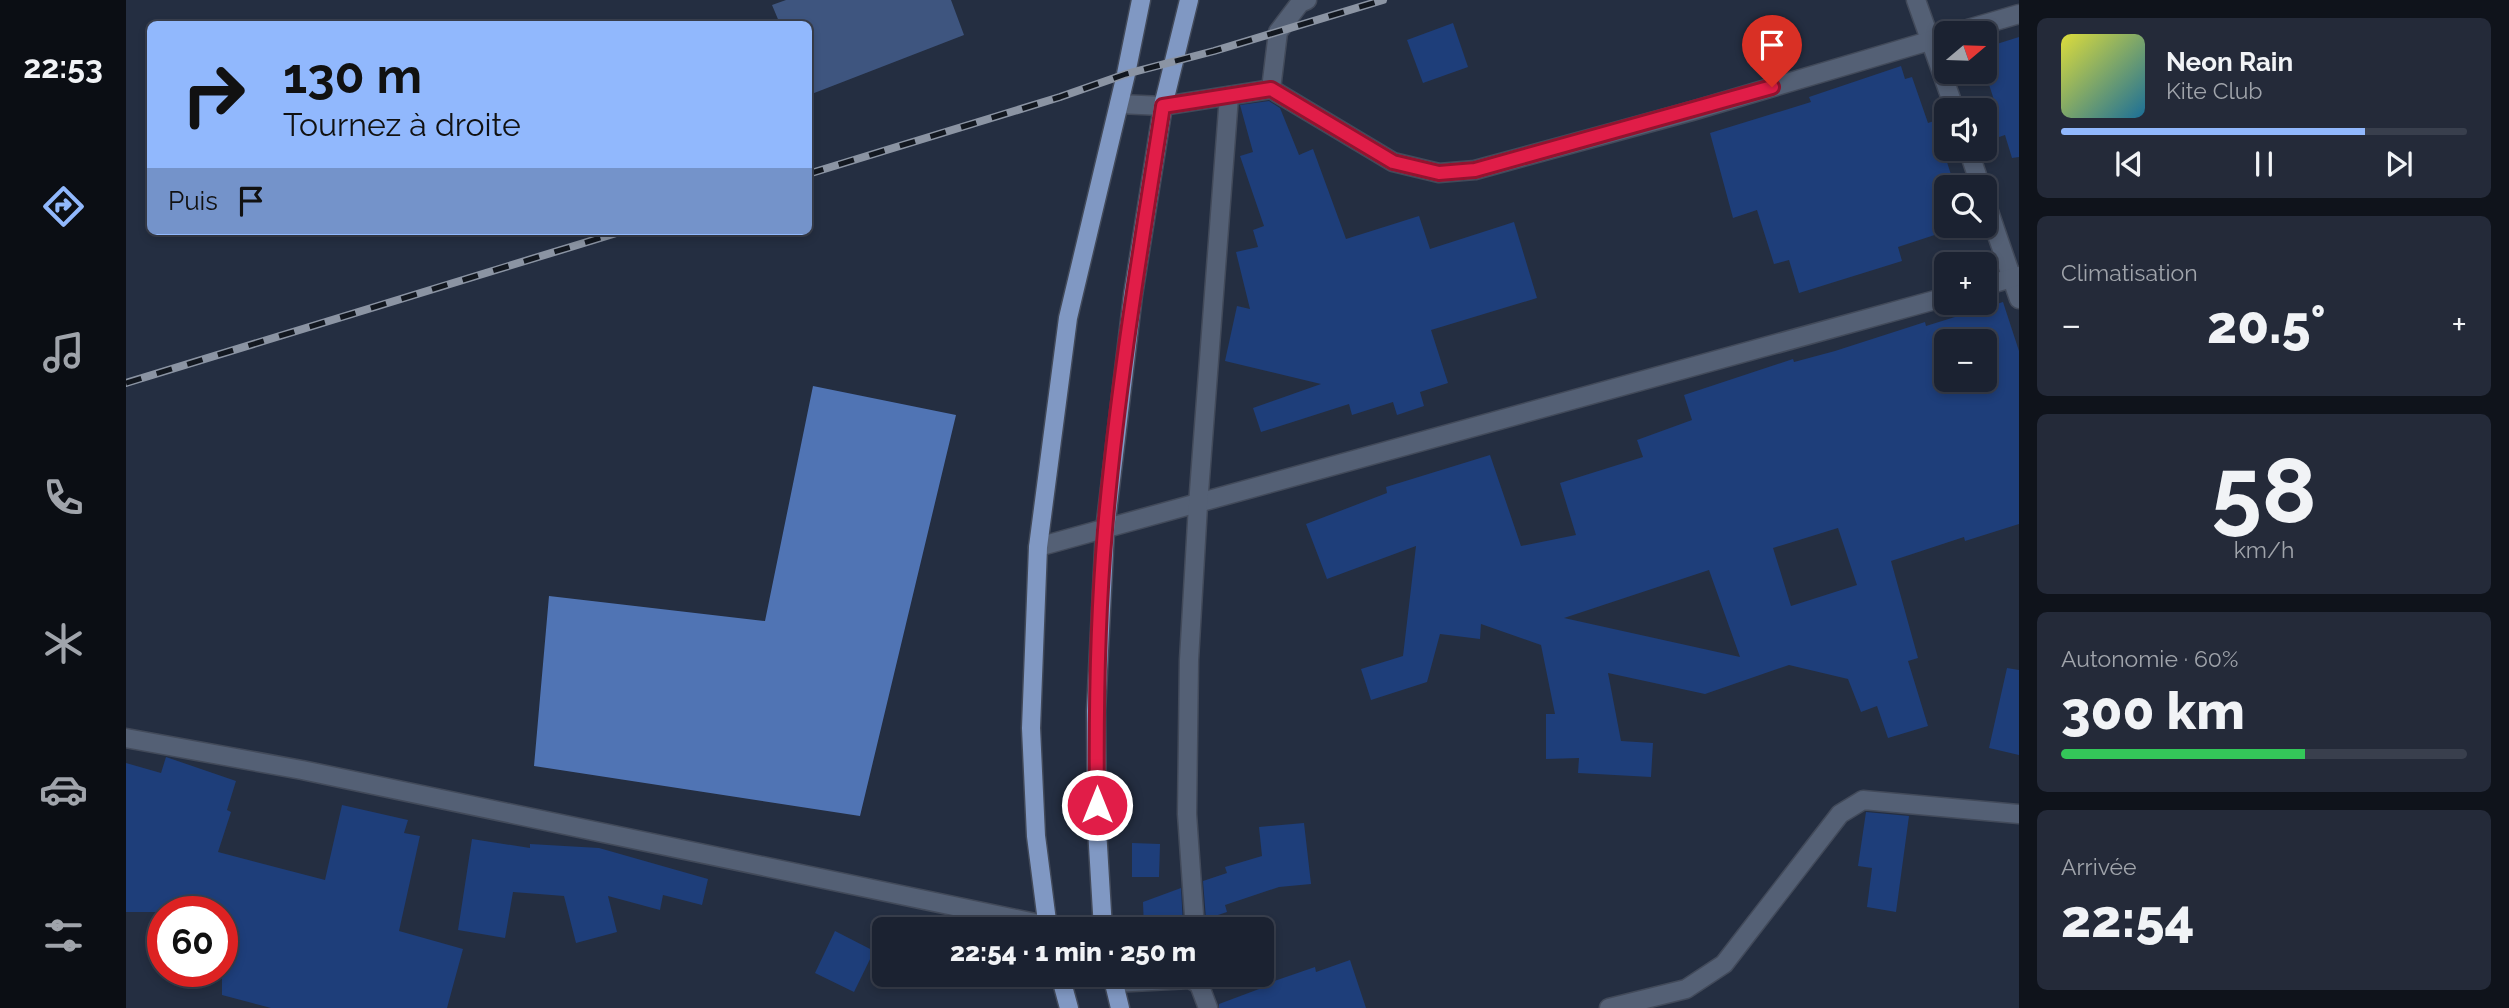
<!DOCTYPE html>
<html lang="fr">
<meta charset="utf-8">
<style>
:root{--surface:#1b2231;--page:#242a39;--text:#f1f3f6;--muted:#a0a4ab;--line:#393f4d;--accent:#91b8fd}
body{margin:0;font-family:Raleway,sans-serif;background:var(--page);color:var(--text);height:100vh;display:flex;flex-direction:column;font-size:26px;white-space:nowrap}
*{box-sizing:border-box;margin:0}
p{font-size:23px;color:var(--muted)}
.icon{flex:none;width:38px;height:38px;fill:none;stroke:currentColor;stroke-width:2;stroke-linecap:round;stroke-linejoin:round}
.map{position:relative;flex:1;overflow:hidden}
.sheet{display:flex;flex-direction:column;gap:18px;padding:18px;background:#0f131b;width:490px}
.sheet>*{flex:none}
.top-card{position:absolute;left:21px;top:21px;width:665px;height:214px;border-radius:10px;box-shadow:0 4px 10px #0003,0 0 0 2px var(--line);background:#91b8fd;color:#111;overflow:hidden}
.needle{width:46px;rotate:71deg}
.controls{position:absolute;left:1808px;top:21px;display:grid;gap:14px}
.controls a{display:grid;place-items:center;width:63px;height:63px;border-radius:10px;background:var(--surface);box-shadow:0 4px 10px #0003,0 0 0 2px var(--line);font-size:35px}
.speed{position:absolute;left:21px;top:896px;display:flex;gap:14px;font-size:35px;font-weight:700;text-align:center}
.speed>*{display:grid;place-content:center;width:91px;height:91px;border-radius:50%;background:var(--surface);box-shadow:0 4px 10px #0003,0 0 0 2px var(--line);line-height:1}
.speed .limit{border:10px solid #d22;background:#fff;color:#111}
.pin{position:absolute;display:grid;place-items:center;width:60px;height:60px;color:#fff;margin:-72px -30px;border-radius:50% 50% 50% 0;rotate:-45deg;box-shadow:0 0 7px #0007}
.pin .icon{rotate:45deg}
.me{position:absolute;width:77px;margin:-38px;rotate:0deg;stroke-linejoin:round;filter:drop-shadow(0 0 5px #0008)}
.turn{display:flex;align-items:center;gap:24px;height:147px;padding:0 21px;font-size:32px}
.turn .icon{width:91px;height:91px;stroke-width:2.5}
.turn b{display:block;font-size:49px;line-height:60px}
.then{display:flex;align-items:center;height:66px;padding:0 21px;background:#0003;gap:14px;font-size:26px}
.big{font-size:52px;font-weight:800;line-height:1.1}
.sheet .tile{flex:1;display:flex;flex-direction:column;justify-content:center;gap:10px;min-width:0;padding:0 24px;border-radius:10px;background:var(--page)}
.sheet .dial{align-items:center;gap:0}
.dial b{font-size:91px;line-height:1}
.song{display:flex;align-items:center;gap:21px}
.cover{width:84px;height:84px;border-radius:10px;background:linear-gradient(135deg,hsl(60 70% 55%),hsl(200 70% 35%))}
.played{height:7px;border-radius:4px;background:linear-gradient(90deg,var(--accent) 75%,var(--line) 75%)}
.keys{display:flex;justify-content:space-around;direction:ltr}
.heat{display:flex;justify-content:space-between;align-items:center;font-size:38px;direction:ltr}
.charge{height:10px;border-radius:5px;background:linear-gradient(90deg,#34c759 60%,var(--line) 0)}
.trip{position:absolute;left:746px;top:917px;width:402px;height:70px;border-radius:10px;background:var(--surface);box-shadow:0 4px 10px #0003,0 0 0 2px var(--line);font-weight:800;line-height:70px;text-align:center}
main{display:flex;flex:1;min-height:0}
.menu{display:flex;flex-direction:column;width:126px;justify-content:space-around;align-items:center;background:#0b0e14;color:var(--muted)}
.menu .icon{width:49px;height:49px}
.menu .on{color:var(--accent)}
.menu b{font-size:32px;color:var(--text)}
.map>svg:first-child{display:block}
.green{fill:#3e557f}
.water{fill:#5074b4}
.building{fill:#1e3e7a;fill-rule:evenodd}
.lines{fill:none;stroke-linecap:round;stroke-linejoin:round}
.street-casing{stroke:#424a5a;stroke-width:21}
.primary-casing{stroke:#424a5a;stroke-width:21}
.street{stroke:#546075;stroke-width:18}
.primary{stroke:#8098c3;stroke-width:18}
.rail-casing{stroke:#8b94a3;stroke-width:8}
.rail{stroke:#12171f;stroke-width:5;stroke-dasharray:16;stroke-linecap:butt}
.route-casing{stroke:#92132f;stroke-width:18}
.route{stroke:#e11d48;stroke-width:12}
</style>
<main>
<nav class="menu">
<b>22:53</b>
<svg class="icon on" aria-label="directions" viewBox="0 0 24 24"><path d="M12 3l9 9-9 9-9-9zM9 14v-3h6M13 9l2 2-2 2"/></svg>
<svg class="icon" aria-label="music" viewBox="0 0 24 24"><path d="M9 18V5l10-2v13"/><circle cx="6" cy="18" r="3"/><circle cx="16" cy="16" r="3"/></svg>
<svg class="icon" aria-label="phone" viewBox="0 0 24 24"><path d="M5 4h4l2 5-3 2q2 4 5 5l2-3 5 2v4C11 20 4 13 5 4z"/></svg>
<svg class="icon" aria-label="climate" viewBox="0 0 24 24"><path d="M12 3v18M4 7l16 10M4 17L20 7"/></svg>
<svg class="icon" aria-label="car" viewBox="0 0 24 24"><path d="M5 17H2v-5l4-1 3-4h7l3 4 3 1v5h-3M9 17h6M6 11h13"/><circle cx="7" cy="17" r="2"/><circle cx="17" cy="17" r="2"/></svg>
<svg class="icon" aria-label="filters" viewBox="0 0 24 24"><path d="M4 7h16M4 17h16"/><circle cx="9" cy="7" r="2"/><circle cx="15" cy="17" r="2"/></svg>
</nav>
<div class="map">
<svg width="1893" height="1008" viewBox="0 0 1893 1008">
<rect width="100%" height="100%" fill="#242e41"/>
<path class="green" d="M660,0H825L838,35L683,95L682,24H654L646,5Z"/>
<path class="water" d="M687,386L830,415L734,816L408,766L423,596L639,621Z"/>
<g class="building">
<path d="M1327,23L1342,67L1297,83L1281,40Z"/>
<path d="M1893,37V157L1886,158L1879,135L1858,142V110H1840L1868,100L1858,69V48Z"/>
<path d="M1775,66L1779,79L1786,77L1802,123L1820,117V149H1831V152L1819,156L1829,187H1820V226H1836L1772,247L1776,261L1673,293L1663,260L1648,264L1631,210L1607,218L1584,133L1685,102L1683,97Z"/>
<path d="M1143,101L1154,108L1173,155L1187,149L1220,239L1293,216L1304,249L1388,222L1411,298L1305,330L1322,383L1294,392L1298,406L1271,415L1267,402L1226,415L1223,404L1135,432L1127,408L1195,384L1099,361L1111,306L1124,309L1110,252L1132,247L1127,230L1138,226L1114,156L1127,152L1114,105Z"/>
<path d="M1877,302L1893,351V524L1839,541L1838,537L1765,561L1792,658L1782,661L1802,726L1762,738L1751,706L1735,712L1722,679L1663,665L1579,694L1482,673L1495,741L1527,743L1525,777L1452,773L1453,758L1420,759V714H1429L1415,645L1355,624L1354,639L1314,634L1301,682L1245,700L1235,669L1277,656L1290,546L1201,579L1180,524L1261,493L1260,487L1364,455L1395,546L1450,535L1434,483L1517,457L1511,440L1566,420L1558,395L1667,359L1668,362L1709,351L1799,322L1800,326ZM1820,341H1858V380H1820ZM1712,528L1731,585L1665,606L1647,548ZM1583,570L1614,657L1438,618Z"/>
<path d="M1881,668L1893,670V755L1863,748Z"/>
<path d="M40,757L110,781L101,810L105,812L92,852L199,880L216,805L282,820L278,833L294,836L273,931L337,949L321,1008H145L96,995V912H0V763L35,773Z"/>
<path d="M1740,812L1783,816L1770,912L1741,907L1746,868L1732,866Z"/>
<path d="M1178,823L1185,884L1153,887L1099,905L1101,912L1080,919L1077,881L1101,873L1099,867L1136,856L1133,827Z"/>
<path d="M346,839L404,848V844L473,848L582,879L576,905L537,895L534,910L482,896L491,932L450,943L438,896L387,892L379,938L332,930Z"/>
<path d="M1006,843L1034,844L1033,877H1006Z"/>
<path d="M1055,888L1057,925L1045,929H1018L1017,902Z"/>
<path d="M709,931L748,951L728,992L689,973Z"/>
<path d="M1224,960L1240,1008H1093V1004L1141,986L1140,984L1189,967L1190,972Z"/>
</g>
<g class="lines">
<defs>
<g id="street">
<path d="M1790,0L1829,110"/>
<path d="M1828,33L1893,14"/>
<path d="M1145,89L1152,32L1174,3L1181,0"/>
<path d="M993,104L1037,106L1145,89L1267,162L1313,173L1349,170L1566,111L1820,36"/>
<path d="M1842,149L1855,187"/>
<path d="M1858,197L1893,299"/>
<path d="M1858,286L1893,276"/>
<path d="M912,547L1820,297"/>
<path d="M0,738L176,770L938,929"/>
<path d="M1069,929L1061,814L1063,660L1072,505L1103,96"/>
<path d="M987,983L1064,979L1073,984L1082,1008"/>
<path d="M1483,1008L1560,989L1598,964L1714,814L1737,800L1893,814"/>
</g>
<g id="primary">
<path d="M922,929L910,836L905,728L912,547L942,318L1000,74L1015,0"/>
<path d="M977,929L971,829L970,711L979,530L1007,295L1037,106L1063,0"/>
<path d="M934,975L943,1008"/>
<path d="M986,975L994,1008"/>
</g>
</defs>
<use href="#street" class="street-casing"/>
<use href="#primary" class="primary-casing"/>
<use href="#street" class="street"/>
<use href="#primary" class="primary"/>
<defs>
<g id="rail">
<path d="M682,174L934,97L1000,74L1088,51L1257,0"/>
<path d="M0,383L497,231"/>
</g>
</defs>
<use href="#rail" class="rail-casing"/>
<use href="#rail" class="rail"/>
</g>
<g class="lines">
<defs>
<path id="route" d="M971,805C970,714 971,622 979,530C991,388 1015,246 1037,106L1145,89L1267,162L1313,173L1349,170L1646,87"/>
</defs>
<use href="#route" class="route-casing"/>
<use href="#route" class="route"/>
</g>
</svg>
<div class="controls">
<a><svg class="needle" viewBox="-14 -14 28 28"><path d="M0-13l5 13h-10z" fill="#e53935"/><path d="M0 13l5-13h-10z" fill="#a0a4ab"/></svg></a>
<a><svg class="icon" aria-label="sound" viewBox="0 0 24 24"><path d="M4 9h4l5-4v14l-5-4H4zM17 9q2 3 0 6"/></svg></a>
<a><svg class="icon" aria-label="search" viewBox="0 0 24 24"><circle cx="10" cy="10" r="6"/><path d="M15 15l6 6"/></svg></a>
<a>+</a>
<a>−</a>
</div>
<div class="speed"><div class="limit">60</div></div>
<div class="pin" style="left:1646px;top:87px;background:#d93025"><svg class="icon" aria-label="arrive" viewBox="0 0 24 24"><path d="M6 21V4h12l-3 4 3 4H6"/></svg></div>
<svg class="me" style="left:971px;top:805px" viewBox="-20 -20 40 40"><circle r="17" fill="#e11d48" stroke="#fff" stroke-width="3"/><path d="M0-11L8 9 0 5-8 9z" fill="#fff"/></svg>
<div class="trip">22:54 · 1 min · 250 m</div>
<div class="top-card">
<div class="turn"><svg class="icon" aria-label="right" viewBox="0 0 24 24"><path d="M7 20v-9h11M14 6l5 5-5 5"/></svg><div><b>130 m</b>Tournez à droite</div></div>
<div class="then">Puis<svg class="icon" aria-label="arrive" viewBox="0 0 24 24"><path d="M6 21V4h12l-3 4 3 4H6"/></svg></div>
</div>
</div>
<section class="sheet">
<div class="tile">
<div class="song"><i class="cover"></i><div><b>Neon Rain</b><p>Kite Club</p></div></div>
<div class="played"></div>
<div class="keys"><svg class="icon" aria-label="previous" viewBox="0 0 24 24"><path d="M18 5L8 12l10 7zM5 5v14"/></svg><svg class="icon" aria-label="pause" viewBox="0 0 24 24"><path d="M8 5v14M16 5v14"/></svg><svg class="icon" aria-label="next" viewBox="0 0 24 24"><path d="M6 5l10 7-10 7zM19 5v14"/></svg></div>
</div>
<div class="tile"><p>Climatisation</p>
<div class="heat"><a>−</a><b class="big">20.5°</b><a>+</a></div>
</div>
<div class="tile dial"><b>58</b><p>km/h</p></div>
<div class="tile"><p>Autonomie · 60%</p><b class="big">300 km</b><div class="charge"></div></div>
<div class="tile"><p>Arrivée</p><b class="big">22:54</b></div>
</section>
</main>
